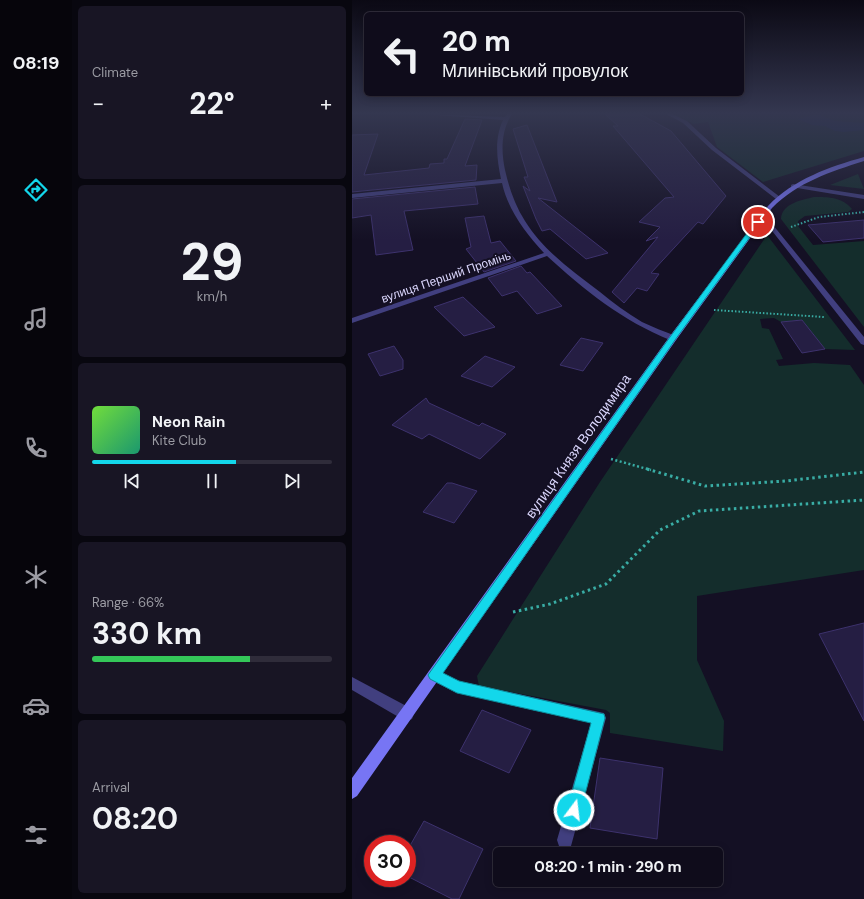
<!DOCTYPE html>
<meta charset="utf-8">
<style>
:root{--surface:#0f0c1b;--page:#181524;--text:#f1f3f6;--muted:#9b9ba3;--line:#2f2c3a;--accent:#13d7eb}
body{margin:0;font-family:"DM Sans",sans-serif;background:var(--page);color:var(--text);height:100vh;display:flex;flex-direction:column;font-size:15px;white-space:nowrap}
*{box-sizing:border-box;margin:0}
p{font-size:13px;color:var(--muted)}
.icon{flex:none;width:22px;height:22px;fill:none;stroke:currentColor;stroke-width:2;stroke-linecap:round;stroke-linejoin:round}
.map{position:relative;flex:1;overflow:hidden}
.panel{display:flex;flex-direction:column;gap:6px;padding:6px;background:#08070f;width:280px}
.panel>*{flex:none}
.guide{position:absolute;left:12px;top:12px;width:380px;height:84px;border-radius:6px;box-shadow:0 2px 10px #0003,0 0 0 1px var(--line);background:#0f0c1b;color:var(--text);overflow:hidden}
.speed{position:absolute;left:12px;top:835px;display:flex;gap:8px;font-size:20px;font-weight:700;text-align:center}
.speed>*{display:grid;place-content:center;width:52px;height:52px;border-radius:50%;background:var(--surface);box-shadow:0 2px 10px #0003,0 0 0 1px var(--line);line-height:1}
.speed .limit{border:6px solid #d22;background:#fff;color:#111}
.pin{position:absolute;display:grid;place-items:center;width:34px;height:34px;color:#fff;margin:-17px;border:2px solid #fff;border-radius:50%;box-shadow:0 1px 4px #0007}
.me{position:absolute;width:44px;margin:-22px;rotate:15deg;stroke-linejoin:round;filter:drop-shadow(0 0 3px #0008)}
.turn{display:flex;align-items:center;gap:14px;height:84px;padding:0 12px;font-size:18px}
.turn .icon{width:52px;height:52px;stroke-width:2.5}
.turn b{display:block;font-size:28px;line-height:34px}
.big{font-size:30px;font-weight:700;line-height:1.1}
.panel .widget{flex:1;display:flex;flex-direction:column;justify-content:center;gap:6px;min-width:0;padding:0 14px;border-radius:6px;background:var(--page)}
.panel .dial{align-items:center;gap:0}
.dial b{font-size:52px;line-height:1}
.song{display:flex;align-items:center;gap:12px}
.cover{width:48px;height:48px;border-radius:6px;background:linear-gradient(135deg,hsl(100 70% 55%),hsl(160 70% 35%))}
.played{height:4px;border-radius:2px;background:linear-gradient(90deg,var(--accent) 60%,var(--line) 60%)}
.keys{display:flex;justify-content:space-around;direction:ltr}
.heat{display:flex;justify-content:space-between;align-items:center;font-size:22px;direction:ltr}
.charge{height:6px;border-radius:3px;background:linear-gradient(90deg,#34c759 66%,var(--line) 0)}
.trip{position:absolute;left:141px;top:847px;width:230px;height:40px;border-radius:6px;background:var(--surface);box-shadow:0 2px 10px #0003,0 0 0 1px var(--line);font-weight:700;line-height:40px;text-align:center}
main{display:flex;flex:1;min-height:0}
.tabs{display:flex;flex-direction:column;width:72px;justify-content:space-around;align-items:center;background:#06050b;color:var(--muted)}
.tabs .icon{width:28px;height:28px}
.tabs .selected{color:var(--accent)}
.tabs b{font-size:18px;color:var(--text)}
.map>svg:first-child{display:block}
.green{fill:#142d2c}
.water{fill:#14294a}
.building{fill:#251e43;stroke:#3d326d}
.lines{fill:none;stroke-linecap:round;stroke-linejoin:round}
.path-far2{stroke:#39ada5;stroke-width:2;stroke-dasharray:1.5 2;stroke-linecap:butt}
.path-far1{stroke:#39ada5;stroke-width:2.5;stroke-dasharray:2 2.5;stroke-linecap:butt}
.path{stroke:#39ada5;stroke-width:3;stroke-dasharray:2.5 3.5;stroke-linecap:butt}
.lane{fill:#413f7f;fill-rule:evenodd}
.street{fill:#413f7f;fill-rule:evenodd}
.secondary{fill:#7775f4;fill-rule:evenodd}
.route{fill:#13d7eb;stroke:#0c8c99}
.labels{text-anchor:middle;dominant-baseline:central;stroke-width:4;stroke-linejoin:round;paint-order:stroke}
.far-street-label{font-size:12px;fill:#dad6fc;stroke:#141024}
.street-label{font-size:14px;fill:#dad6fc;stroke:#141024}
</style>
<main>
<nav class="tabs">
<b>08:19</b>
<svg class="icon selected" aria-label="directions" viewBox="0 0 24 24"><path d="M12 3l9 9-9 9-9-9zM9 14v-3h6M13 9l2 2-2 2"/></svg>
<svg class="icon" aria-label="music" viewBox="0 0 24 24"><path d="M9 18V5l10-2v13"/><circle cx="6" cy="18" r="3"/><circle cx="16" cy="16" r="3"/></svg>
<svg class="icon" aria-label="phone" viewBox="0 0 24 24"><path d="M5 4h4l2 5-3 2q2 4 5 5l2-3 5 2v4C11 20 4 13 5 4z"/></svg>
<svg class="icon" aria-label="climate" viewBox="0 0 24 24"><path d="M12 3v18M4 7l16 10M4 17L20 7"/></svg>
<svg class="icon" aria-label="car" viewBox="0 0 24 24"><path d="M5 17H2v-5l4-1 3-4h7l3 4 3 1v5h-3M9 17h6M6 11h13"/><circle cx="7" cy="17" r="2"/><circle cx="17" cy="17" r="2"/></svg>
<svg class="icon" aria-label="filters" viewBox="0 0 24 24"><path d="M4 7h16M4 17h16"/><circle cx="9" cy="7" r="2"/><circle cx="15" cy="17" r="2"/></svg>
</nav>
<section class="panel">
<div class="widget"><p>Climate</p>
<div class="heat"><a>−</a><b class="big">22°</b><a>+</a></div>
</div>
<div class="widget dial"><b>29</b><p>km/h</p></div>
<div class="widget">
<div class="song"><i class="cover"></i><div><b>Neon Rain</b><p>Kite Club</p></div></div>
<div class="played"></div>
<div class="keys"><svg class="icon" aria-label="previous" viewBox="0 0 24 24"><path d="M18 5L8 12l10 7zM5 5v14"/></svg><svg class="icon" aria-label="pause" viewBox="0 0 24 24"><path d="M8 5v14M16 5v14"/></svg><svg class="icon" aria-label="next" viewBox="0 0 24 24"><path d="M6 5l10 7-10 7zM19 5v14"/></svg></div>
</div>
<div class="widget"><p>Range · 66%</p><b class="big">330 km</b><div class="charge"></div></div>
<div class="widget"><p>Arrival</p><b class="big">08:20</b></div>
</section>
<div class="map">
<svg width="512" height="899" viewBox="0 0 512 899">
<rect width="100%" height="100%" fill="#141024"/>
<g class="green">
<path d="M320,114H512V151L411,182L365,147L356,122L342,124Z"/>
<path d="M506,174L512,189L478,185Z"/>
<path d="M462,197C477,197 490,197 500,209L496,212L453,216L446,221V226L461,245L512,241V327L429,219C430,203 450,200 462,197Z"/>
<path d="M415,235L503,350L473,349L450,320L429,322L422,318L408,319L410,328L417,329L431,359L424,360L427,366L462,363L498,365L512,385V570L345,596V660L372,721L371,751L258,733V713L254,710L127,686L125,676L248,482Z"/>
</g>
<path class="water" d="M465,114L483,121L512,123V130L492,132L483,131L473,126L460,125L446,119Z"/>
<g class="building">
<path d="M253,114H288L319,131L374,196L351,224L346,222L299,273L307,274L295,291L285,288L272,303L260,292L306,237L294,241L308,227L287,222L313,198L322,197L261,126H266Z"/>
<path d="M113,119L130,120L113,166L125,165L124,180L0,192V135L26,134L12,175L77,168L78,164L92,163V159H95Z"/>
<path d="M175,125L205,202L186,198L256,253L234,259L198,229L190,231L184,219L171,186L178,191L172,177H176L161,129Z"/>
<path d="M123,187L126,204L52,211L61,250L24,255L19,215L0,218V199Z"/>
<path d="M132,216L139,243L148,241L164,261L132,272L114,249L119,247L113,218Z"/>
<path d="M512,220V238L471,242L456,225Z"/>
<path d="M169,266L175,273L178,272L210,306L185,314L165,291L150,296L136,278Z"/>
<path d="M111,297L143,327L112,336L82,307Z"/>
<path d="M450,320L473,349L450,353L429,322Z"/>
<path d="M229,338L251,343L231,371L208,365Z"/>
<path d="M42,346L51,360V369L28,376L16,354Z"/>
<path d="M133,356L163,367L140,387L109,376Z"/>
<path d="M74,398L77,403L127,426L130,423L154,434L128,459L77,434L70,439L40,425Z"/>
<path d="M95,483H100L125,491L102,523L71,512Z"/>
<path d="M512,623V721L467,634Z"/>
<path d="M130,710L179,730L157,773L108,751Z"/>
<path d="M248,758L311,768L305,839L238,828Z"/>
<path d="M72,821L131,849L107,899H100L55,876V851Z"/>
</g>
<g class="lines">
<g class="path-far2">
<path d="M439,227L467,217L512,212"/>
<path d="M362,310L472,317"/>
</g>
<path class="path-far1" d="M259,459L299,470"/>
<g class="path">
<path d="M295,469L353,486L434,481L512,472"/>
<path d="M161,612L198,604L254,584L308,530L347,511L512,500"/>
</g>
<path class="lane" d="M0,677L60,709L62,714L60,719L55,721L50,719L0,690Z"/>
<g class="street">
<path d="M71,114L153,117L155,114H160C149,131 149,151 153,170C157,188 163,205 173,221C191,250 220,271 248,292C261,303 275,313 290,322C301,327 313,332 324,336L325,338L324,340H318C271,321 232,290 195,256L0,323V318L192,253C173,232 156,210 150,183L0,198V194L149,179C145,160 142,139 151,120Z"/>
<path d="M314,114H320L335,121L364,148L428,197V199H424L360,150L331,123Z"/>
<path d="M441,184L512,195V199L439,187V185Z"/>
<path d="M406,220L421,225L512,337V345L509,344L417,227L404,223L403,222Z"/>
<path d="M82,669L107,681L252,713L254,718L219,846L213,848L207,846L205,840L239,723L105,693L77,679L75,675L77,671Z"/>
</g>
<path class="secondary" d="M512,157V161C478,172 446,182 420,208L324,340L5,796L0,799V778L318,336L416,206C442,179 477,167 512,157Z"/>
</g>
<linearGradient id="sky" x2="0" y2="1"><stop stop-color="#0b0914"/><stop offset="0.47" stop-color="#343750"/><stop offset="1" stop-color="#343750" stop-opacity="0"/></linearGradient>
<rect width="512" height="240" fill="url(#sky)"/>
<path class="route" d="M404,221L409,222L323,340L91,673L107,681L252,714L253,718L229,810L227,815L222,817L217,815L215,810L239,723L105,693L78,679L76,675L318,337Z"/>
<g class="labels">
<g class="far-street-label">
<text transform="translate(94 277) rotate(-19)">вулиця Перший Промінь</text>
</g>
<g class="street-label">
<text transform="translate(226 446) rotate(-55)">вулиця Князя Володимира</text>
</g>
</g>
</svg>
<div class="speed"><div class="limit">30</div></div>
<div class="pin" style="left:406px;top:222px;background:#d93025"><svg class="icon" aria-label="arrive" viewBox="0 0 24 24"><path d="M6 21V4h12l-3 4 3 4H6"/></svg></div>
<svg class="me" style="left:222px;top:810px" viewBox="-20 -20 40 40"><circle r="17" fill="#13d7eb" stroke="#fff" stroke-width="3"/><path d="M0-11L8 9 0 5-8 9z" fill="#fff"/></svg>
<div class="trip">08:20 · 1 min · 290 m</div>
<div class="guide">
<div class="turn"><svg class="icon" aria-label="left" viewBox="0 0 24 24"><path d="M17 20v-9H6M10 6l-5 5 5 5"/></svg><div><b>20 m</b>Млинівський провулок</div></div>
</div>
</div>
</main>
